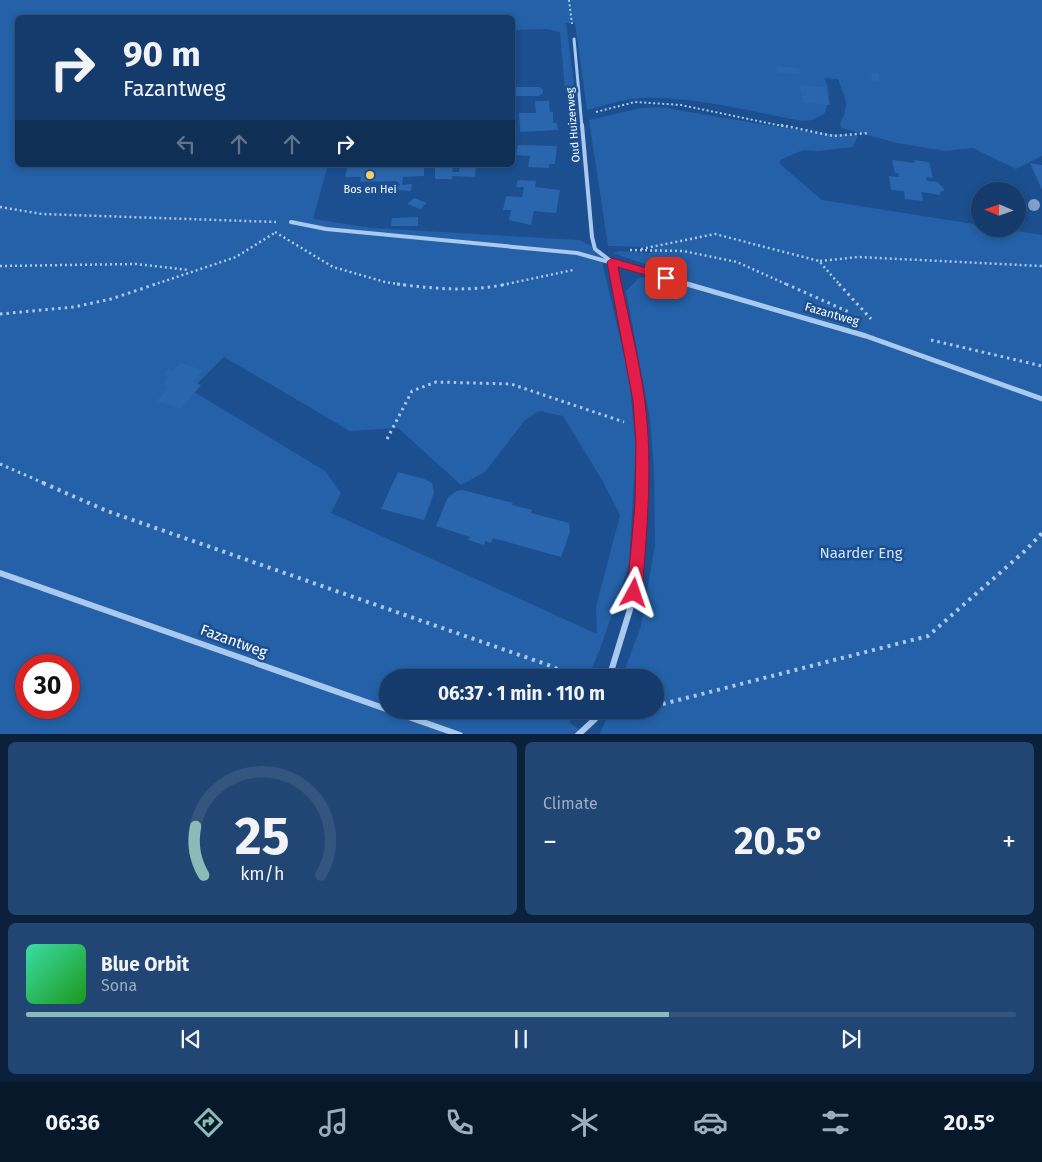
<!DOCTYPE html>
<meta charset="utf-8">
<style>
:root{--surface:#143b6b;--page:#214673;--text:#f1f3f6;--muted:#9dadc1;--line:#33557e;--accent:#8bbbb9}
body{margin:0;font-family:"Fira Sans",sans-serif;background:var(--page);color:var(--text);height:100vh;display:flex;flex-direction:column;font-size:19px;white-space:nowrap}
*{box-sizing:border-box;margin:0}
p{font-size:16px;color:var(--muted)}
.icon{flex:none;width:28px;height:28px;fill:none;stroke:currentColor;stroke-width:2;stroke-linecap:round;stroke-linejoin:round}
.map{position:relative;height:734px;overflow:hidden}
.drawer{display:flex;flex-direction:column;gap:8px;padding:8px;background:#0b203b;flex:1}
.drawer>*{flex:none}
.hud{position:absolute;left:15px;top:15px;width:500px;height:152px;border-radius:8px;box-shadow:0 2px 8px #0003,0 0 0 1px var(--line);background:#143b6b;color:var(--text);overflow:hidden}
.needle{width:32px;rotate:272deg}
.fabs{position:absolute;left:971px;top:182px;display:grid;gap:10px}
.fabs a{display:grid;place-items:center;width:55px;height:55px;border-radius:50%;background:var(--surface);box-shadow:0 2px 8px #0003,0 0 0 1px var(--line);font-size:25px}
.speed{position:absolute;left:15px;top:654px;display:flex;gap:10px;font-size:25px;font-weight:700;text-align:center}
.speed>*{display:grid;place-content:center;width:65px;height:65px;border-radius:50%;background:var(--surface);box-shadow:0 2px 8px #0003,0 0 0 1px var(--line);line-height:1}
.speed .limit{border:8px solid #d22;background:#fff;color:#111}
.pin{position:absolute;display:grid;place-items:center;width:42px;height:42px;color:#fff;margin:-21px;border-radius:10px;box-shadow:0 2px 8px #0006}
.me{position:absolute;width:55px;margin:-28px;rotate:5deg;stroke-linejoin:round;filter:drop-shadow(0 0 4px #0008)}
.turn{display:flex;align-items:center;gap:18px;height:105px;padding:0 25px;font-size:22px}
.turn .icon{width:65px;height:65px;stroke-width:2.5}
.turn b{display:block;font-size:35px;line-height:42px}
.lanes{display:flex;align-items:center;height:48px;padding:0 25px;background:#0003;justify-content:center;gap:25px;direction:ltr}
.lanes .off{opacity:.35}
.big{font-size:38px;font-weight:700;line-height:1.1}
.drawer .card{flex:1;display:flex;flex-direction:column;justify-content:center;gap:8px;min-width:0;padding:0 18px;border-radius:8px;background:var(--page)}
.drawer .dial{align-items:center;gap:0}
.dial svg{height:130px;overflow:visible;fill:none;stroke:var(--line);stroke-width:7;stroke-linecap:round;text-anchor:middle}
.dial text{fill:var(--text);stroke:none}
.song{display:flex;align-items:center;gap:15px}
.cover{width:60px;height:60px;border-radius:8px;background:linear-gradient(135deg,hsl(160 70% 55%),hsl(120 70% 35%))}
.played{height:5px;border-radius:2px;background:linear-gradient(90deg,var(--accent) 65%,var(--line) 65%)}
.keys{display:flex;justify-content:space-around;direction:ltr}
.heat{display:flex;justify-content:space-between;align-items:center;font-size:28px;direction:ltr}
.drawer .tiles{flex:1;display:grid;gap:8px;grid-template-columns:1fr 1fr}
.card:last-child{grid-column:span 2}
.trip{position:absolute;left:379px;top:669px;width:285px;height:50px;border-radius:25px;background:var(--surface);box-shadow:0 2px 8px #0003,0 0 0 1px var(--line);font-weight:700;line-height:50px;text-align:center}
.dock{display:flex;height:80px;justify-content:space-around;align-items:center;background:#08182b;color:var(--muted)}
.dock .icon{width:35px;height:35px}
.dock .active{color:var(--accent)}
.dock b{font-size:22px;color:var(--text)}
.map>svg:first-child{display:block}
.green{fill:#2461a8;fill-rule:evenodd}
.building{fill:#2a66ad}
.lines{fill:none;stroke-linecap:round;stroke-linejoin:round}
.path-far3{stroke:#a9c9ee;stroke-width:2;stroke-dasharray:2 2.5;stroke-linecap:butt}
.path-far2{stroke:#a9c9ee;stroke-width:2.5;stroke-dasharray:2 3;stroke-linecap:butt}
.path-far1{stroke:#a9c9ee;stroke-width:3;stroke-dasharray:2.5 4;stroke-linecap:butt}
.path{stroke:#a9c9ee;stroke-width:4;stroke-dasharray:3 5;stroke-linecap:butt}
.minor-far3{stroke:#a9c9ee;stroke-width:3}
.minor-far2{stroke:#a9c9ee;stroke-width:4}
.minor-far1{stroke:#a9c9ee;stroke-width:5}
.minor{stroke:#a9c9ee;stroke-width:6}
.tree{fill:#7ea0ca}
.route{fill:#e11d48;stroke:#92132f}
.poi-dot{fill:#ffd166;stroke:#1b4f8f;stroke-width:2}
.labels{text-anchor:middle;dominant-baseline:central;stroke-width:5;stroke-linejoin:round;paint-order:stroke}
.far-street-label{font-size:11px;fill:#fff;stroke:#1b4f8f}
.far-poi-label{font-size:11px;fill:#fff;stroke:#1b4f8f}
.street-label{font-size:12px;fill:#fff;stroke:#1b4f8f}
.near-park-label{font-size:15px;fill:#cfe3fa;stroke:#1b4f8f}
.near-street-label{font-size:15px;fill:#fff;stroke:#1b4f8f}
</style>
<div class="map">
<svg width="1042" height="735" viewBox="0 0 1042 735">
<rect width="100%" height="100%" fill="#1b4f8f"/>
<g class="green">
<path d="M0,0H1042V156L1016,169L973,148L945,151L897,143L842,128L840,125C850,101 846,102 838,79L824,78C831,90 829,100 825,113L813,120L802,121C753,112 680,93 632,99C617,101 602,106 587,110L575,23H566L576,99L565,91L560,32L547,29L513,30L512,18H18V165H328L313,219L372,228L579,240L602,251L603,266L629,376L636,448L629,564L598,655V654L588,677L388,678V710H574L569,722L585,734L0,735ZM224,357L350,431L398,428L461,485L485,472L525,420L539,411L563,416L602,480L620,515L596,607L597,634L331,513L341,493L325,471L191,390ZM26,665H69V708H26Z"/>
<path d="M660,107L809,132L858,136L853,147L818,151L803,150L780,160V164L822,200L980,225V229H1004L1042,235V734H600L610,710H655V678L622,677L641,626L655,545L654,470L650,419L626,291L640,277L660,278L656,268L613,253L619,251L651,253L650,247L608,246L589,120L641,108Z"/>
</g>
<g class="building">
<path d="M776,66L799,68L801,74L777,73Z"/>
<path d="M871,72L879,73V82L872,81Z"/>
<path d="M799,85L825,87L830,105L804,103Z"/>
<path d="M515,87H539L543,90V93L539,96H515Z"/>
<path d="M535,101H549L550,112H553V123H557L558,130L520,132L519,113H536Z"/>
<path d="M518,145L557,146L555,164H549V168L528,167L530,156L516,155Z"/>
<path d="M892,160L915,163L914,160L929,162L933,178L926,177L927,181L937,182L943,187L944,191L940,192V195L921,192L923,201L905,199L904,191L891,190L889,176L899,177L898,173H895Z"/>
<path d="M1030,163L1042,165V190Z"/>
<path d="M348,165H424V176L403,177L402,185L412,184L411,191L395,190L396,186L400,185L397,181L360,182L361,177H345Z"/>
<path d="M435,165H453L452,172H459L460,165H476L475,177L452,176V179H435Z"/>
<path d="M518,180L536,181L535,187L560,190L556,213L534,211L531,225L509,220L511,210H503L506,196L522,197L524,187H516Z"/>
<path d="M414,198L427,203L420,209L407,204Z"/>
<path d="M418,217V226H391L392,218Z"/>
<path d="M180,363L203,370L193,382L201,385L181,409L157,401L168,388L163,383L169,376L165,374L169,369L173,371Z"/>
<path d="M398,472L424,479L432,483L434,493L424,520L381,509Z"/>
<path d="M462,490L513,503L512,505L532,510L531,513L569,523L570,532L561,557L493,538L491,543L485,541L484,545L468,540L470,537L436,526L448,497L457,491Z"/>
</g>
<g class="lines">
<g class="path-far3">
<path d="M569,0L572,24"/>
<path d="M596,112L635,102L681,105L787,127"/>
</g>
<g class="path-far2">
<path d="M781,125L833,136L869,133"/>
<path d="M0,207L42,214L276,222"/>
<path d="M275,232L333,267L385,282L405,285"/>
<path d="M641,249L715,234L819,261L840,285"/>
<path d="M630,250L683,251L737,262L788,285"/>
<path d="M820,261L858,257L1042,266"/>
<path d="M0,266L136,264L189,270"/>
<path d="M153,285L236,257L276,232"/>
<path d="M502,285L573,270"/>
</g>
<g class="path-far1">
<path d="M397,284C436,289 468,292 508,284"/>
<path d="M786,284L849,312"/>
<path d="M839,284L871,319"/>
<path d="M0,314L74,307L111,299L156,284"/>
<path d="M931,340L1042,366"/>
<path d="M387,439L412,391L436,382L511,384L624,422"/>
<path d="M0,464L46,484"/>
</g>
<g class="path">
<path d="M43,483L107,511L554,667L568,678"/>
<path d="M655,706L928,636L1026,550L1042,533"/>
<path d="M613,716L637,710"/>
</g>
<path class="minor-far3" d="M574,39L582,127"/>
<g class="minor-far2">
<path d="M582,125L592,237L595,249L612,262L616,285"/>
<path d="M291,222L326,229L577,253L691,285"/>
</g>
<g class="minor-far1">
<path d="M616,284L639,401L642,484"/>
<path d="M687,284L866,336L1042,399"/>
</g>
<g class="minor">
<path d="M0,573L460,735"/>
<path d="M609,678L635,593L642,483"/>
<path d="M578,735L595,719L598,710"/>
</g>
</g>
<circle class="tree" cx="1034" cy="205" r="6"/>
<path class="route" d="M612,258L670,275L671,278L666,281L618,267C627,312 639,357 645,402C653,465 647,529 642,593L640,598L634,600L629,598L627,593L635,504L636,443L633,401L607,262Z"/>
<circle class="poi-dot" cx="370" cy="175" r="5"/>
<g class="labels">
<g class="far-street-label">
<text transform="translate(573 125) rotate(-95)">Oud Huizerweg</text>
</g>
<g class="far-poi-label">
<text x="370" y="189">Bos en Hei</text>
</g>
<g class="street-label">
<text transform="translate(832 314) rotate(16)">Fazantweg</text>
</g>
<g class="near-park-label">
<text x="861" y="553">Naarder Eng</text>
</g>
<g class="near-street-label">
<text transform="translate(234 641) rotate(20)">Fazantweg</text>
</g>
</g>
</svg>
<div class="fabs">
<a><svg class="needle" viewBox="-14 -14 28 28"><path d="M0-13l5 13h-10z" fill="#e53935"/><path d="M0 13l5-13h-10z" fill="#9dadc1"/></svg></a>
</div>
<div class="speed"><div class="limit">30</div></div>
<div class="pin" style="left:666px;top:278px;background:#d93025"><svg class="icon" aria-label="arrive" viewBox="0 0 24 24"><path d="M6 21V4h12l-3 4 3 4H6"/></svg></div>
<svg class="me" style="left:634px;top:593px" viewBox="-20 -20 40 40"><path d="M0-17L14 15 0 8-14 15z" fill="#e11d48" stroke="#fff" stroke-width="4"/></svg>
<div class="trip">06:37 · 1 min · 110 m</div>
<div class="hud">
<div class="turn"><svg class="icon" aria-label="right" viewBox="0 0 24 24"><path d="M7 20v-9h11M14 6l5 5-5 5"/></svg><div><b>90 m</b>Fazantweg</div></div>
<div class="lanes"><svg class="icon off" aria-label="left" viewBox="0 0 24 24"><path d="M17 20v-9H6M10 6l-5 5 5 5"/></svg><svg class="icon off" aria-label="ahead" viewBox="0 0 24 24"><path d="M12 20V5M6 11l6-6 6 6"/></svg><svg class="icon off" aria-label="ahead" viewBox="0 0 24 24"><path d="M12 20V5M6 11l6-6 6 6"/></svg><svg class="icon" aria-label="right" viewBox="0 0 24 24"><path d="M7 20v-9h11M14 6l5 5-5 5"/></svg></div>
</div>
</div>
<section class="drawer">
<div class="tiles">
<div class="card dial"><svg viewBox="0 0 100 80">
<path d="M14 69A42 42 0 1 1 86 69"/>
<path d="M14 69A42 42 0 0 1 9 39" stroke="#8bbbb9"/>
<text x="50" y="56" font-size="32" font-weight="700">25</text>
<text x="50" y="72" font-size="11">km/h</text>
</svg></div>
<div class="card"><p>Climate</p>
<div class="heat"><a>−</a><b class="big">20.5°</b><a>+</a></div>
</div>
<div class="card">
<div class="song"><i class="cover"></i><div><b>Blue Orbit</b><p>Sona</p></div></div>
<div class="played"></div>
<div class="keys"><svg class="icon" aria-label="previous" viewBox="0 0 24 24"><path d="M18 5L8 12l10 7zM5 5v14"/></svg><svg class="icon" aria-label="pause" viewBox="0 0 24 24"><path d="M8 5v14M16 5v14"/></svg><svg class="icon" aria-label="next" viewBox="0 0 24 24"><path d="M6 5l10 7-10 7zM19 5v14"/></svg></div>
</div>
</div>
</section>
<nav class="dock">
<b>06:36</b>
<svg class="icon active" aria-label="directions" viewBox="0 0 24 24"><path d="M12 3l9 9-9 9-9-9zM9 14v-3h6M13 9l2 2-2 2"/></svg>
<svg class="icon" aria-label="music" viewBox="0 0 24 24"><path d="M9 18V5l10-2v13"/><circle cx="6" cy="18" r="3"/><circle cx="16" cy="16" r="3"/></svg>
<svg class="icon" aria-label="phone" viewBox="0 0 24 24"><path d="M5 4h4l2 5-3 2q2 4 5 5l2-3 5 2v4C11 20 4 13 5 4z"/></svg>
<svg class="icon" aria-label="climate" viewBox="0 0 24 24"><path d="M12 3v18M4 7l16 10M4 17L20 7"/></svg>
<svg class="icon" aria-label="car" viewBox="0 0 24 24"><path d="M5 17H2v-5l4-1 3-4h7l3 4 3 1v5h-3M9 17h6M6 11h13"/><circle cx="7" cy="17" r="2"/><circle cx="17" cy="17" r="2"/></svg>
<svg class="icon" aria-label="filters" viewBox="0 0 24 24"><path d="M4 7h16M4 17h16"/><circle cx="9" cy="7" r="2"/><circle cx="15" cy="17" r="2"/></svg>
<b>20.5°</b>
</nav>
